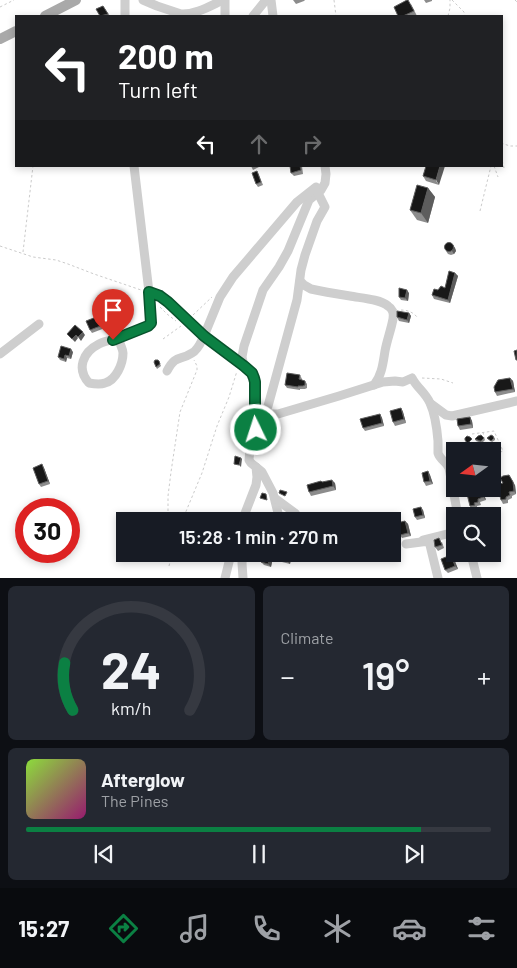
<!DOCTYPE html>
<meta charset="utf-8">
<style>
:root{--surface:#171b24;--page:#242831;--text:#f1f3f6;--muted:#9ea1a6;--line:#363941;--accent:#0b8043}
body{margin:0;font-family:Barlow,sans-serif;background:var(--page);color:var(--text);height:100vh;display:flex;flex-direction:column;font-size:19px;white-space:nowrap}
*{box-sizing:border-box;margin:0}
p{font-size:16px;color:var(--muted)}
.icon{flex:none;width:28px;height:28px;fill:none;stroke:currentColor;stroke-width:2;stroke-linecap:round;stroke-linejoin:round}
.map{position:relative;height:578px;overflow:hidden}
.panel{display:flex;flex-direction:column;gap:8px;padding:8px;background:#0d0f14;flex:1}
.panel>*{flex:none}
.hud{position:absolute;left:15px;top:15px;width:488px;height:152px;border-radius:0px;box-shadow:0 2px 8px #0003;background:#202124;color:#fff;overflow:hidden}
.needle{width:32px;rotate:255deg}
.tools{position:absolute;left:446px;top:442px;display:grid;gap:10px}
.tools a{display:grid;place-items:center;width:55px;height:55px;border-radius:0px;background:var(--surface);box-shadow:0 2px 8px #0003;font-size:25px}
.speed{position:absolute;left:15px;top:498px;display:flex;gap:10px;font-size:25px;font-weight:700;text-align:center}
.speed>*{display:grid;place-content:center;width:65px;height:65px;border-radius:50%;background:var(--surface);box-shadow:0 2px 8px #0003;line-height:1}
.speed .limit{border:8px solid #d22;background:#fff;color:#111}
.pin{position:absolute;display:grid;place-items:center;width:42px;height:42px;color:#fff;margin:-51px -21px;border-radius:50% 50% 50% 0;rotate:-45deg;box-shadow:0 0 5px #0007}
.pin .icon{rotate:45deg}
.me{position:absolute;width:55px;margin:-28px;rotate:356deg;stroke-linejoin:round;filter:drop-shadow(0 0 4px #0008)}
.turn{display:flex;align-items:center;gap:18px;height:105px;padding:0 20px;font-size:22px}
.turn .icon{width:65px;height:65px;stroke-width:2.5}
.turn b{display:block;font-size:35px;line-height:42px}
.lanes{display:flex;align-items:center;height:48px;padding:0 20px;background:#0003;justify-content:center;gap:25px;direction:ltr}
.lanes .off{opacity:.35}
.big{font-size:38px;font-weight:600;line-height:1.1}
.panel .card{flex:1;display:flex;flex-direction:column;justify-content:center;gap:8px;min-width:0;padding:0 18px;border-radius:8px;background:var(--page)}
.panel .dial{align-items:center;gap:0}
.dial svg{height:130px;overflow:visible;fill:none;stroke:var(--line);stroke-width:7;stroke-linecap:round;text-anchor:middle}
.dial text{fill:var(--text);stroke:none}
.song{display:flex;align-items:center;gap:15px}
.cover{width:60px;height:60px;border-radius:8px;background:linear-gradient(135deg,hsl(90 70% 55%),hsl(320 70% 35%))}
.played{height:5px;border-radius:2px;background:linear-gradient(90deg,var(--accent) 85%,var(--line) 85%)}
.keys{display:flex;justify-content:space-around;direction:ltr}
.heat{display:flex;justify-content:space-between;align-items:center;font-size:28px;direction:ltr}
.panel .tiles{flex:1;display:grid;gap:8px;grid-template-columns:1fr 1fr}
.card:last-child{grid-column:span 2}
.trip{position:absolute;left:116px;top:512px;width:285px;height:50px;border-radius:0px;background:var(--surface);box-shadow:0 2px 8px #0003;font-weight:600;line-height:50px;text-align:center}
.tabs{display:flex;height:80px;justify-content:space-around;align-items:center;background:#090b0e;color:var(--muted)}
.tabs .icon{width:35px;height:35px}
.tabs .active{color:var(--accent)}
.tabs b{font-size:22px;color:var(--text)}
.map>svg:first-child{display:block}
.lines{fill:none;stroke-linecap:round;stroke-linejoin:round}
.path{stroke:#cbcbcb;stroke-width:1;stroke-dasharray:2.5 2.5;stroke-linecap:butt}
.minor{stroke:#cecece;stroke-width:9}
.major{stroke:#a9a9a9;stroke-width:10}
.wall{fill:#8c8c8c}
.shaded-wall{fill:#5d5d5d}
.building{fill:#181818;stroke:#5d5d5d}
.route-casing{stroke:#07532c;stroke-width:12}
.route{stroke:#0b8043;stroke-width:9}
</style>
<div class="map">
<svg width="517" height="578" viewBox="0 0 517 578">
<rect width="100%" height="100%" fill="#fff"/>
<g class="lines">
<g class="path">
<path d="M334,0L336,16"/>
<path d="M452,0L464,12L465,16"/>
<path d="M515,0L517,2"/>
<path d="M0,7L14,0"/>
<path d="M448,16L450,8V0"/>
<path d="M501,143L510,146H517"/>
<path d="M501,156L504,168"/>
<path d="M494,166L498,177"/>
<path d="M480,211L491,166"/>
<path d="M0,246L33,257L56,260L68,264L94,274L141,290"/>
<path d="M23,252L33,166"/>
<path d="M160,307L167,314L176,321"/>
<path d="M401,310C407,310 413,312 417,317"/>
<path d="M193,315L212,297"/>
<path d="M163,339L181,326"/>
<path d="M422,378L441,379L453,383"/>
<path d="M483,432L487,451"/>
<path d="M472,434L494,431L503,451L496,454"/>
<path d="M168,521V496L171,472L180,412L197,370V366L194,360"/>
<path d="M182,521L202,473L217,426L229,397L237,371"/>
<path d="M169,554V563"/>
<path d="M169,566L172,554"/>
</g>
<g class="minor">
<path d="M125,0V16"/>
<path d="M143,0L157,6L181,14C195,15 210,6 223,0"/>
<path d="M225,0V16"/>
<path d="M271,0L273,16"/>
<path d="M253,16L266,0"/>
<path d="M325,166L326,174L325,183L321,190L309,200L288,251L279,267L263,290L244,346L242,357L244,366L251,373L254,378L255,407L257,410L264,414H278L339,396L383,382L395,381L403,382L412,378C417,388 425,392 430,403C435,414 437,429 438,441C438,445 438,449 438,453C440,460 447,462 449,468L458,516"/>
<path d="M300,281L304,285L311,289C324,292 337,294 350,296C360,298 380,299 388,306C393,309 394,314 393,319C391,330 387,340 385,351C383,363 382,375 374,385"/>
<path d="M149,292L160,296L168,302L204,336L220,297L233,277L297,202L316,187"/>
<path d="M119,338C119,344 123,348 123,353C123,364 116,380 105,383C100,385 94,384 89,383C76,369 83,352 99,344C105,341 112,340 119,338C129,335 139,330 148,326L151,323L149,292L134,166"/>
<path d="M0,354L39,324"/>
<path d="M167,371C176,354 180,361 192,353C198,350 201,342 204,336L244,366"/>
<path d="M431,404L446,415L452,416L517,401"/>
<path d="M256,467L262,472L273,493L280,521"/>
<path d="M276,499L295,513L300,521"/>
<path d="M242,521L256,485L257,477L256,467L251,463L249,460L250,448L256,431L268,406L297,300L301,270L305,255L317,221L325,207L318,193"/>
<path d="M423,540L455,532"/>
<path d="M406,544L429,541L438,578"/>
<path d="M243,554L242,563L243,578"/>
<path d="M471,554L477,578"/>
<path d="M225,578L231,554"/>
</g>
<g class="major">
<path d="M45,16L76,0"/>
<path d="M0,39L16,31"/>
</g>
</g>
<g class="wall">
<path d="M293,0H305L304,1L296,4Z"/>
<path d="M424,0H432V1L426,3Z"/>
<path d="M411,4L417,16H398Z"/>
<path d="M103,6L110,16H101L96,9Z"/>
<path d="M251,166H261L253,170Z"/>
<path d="M290,166H302L303,174L294,176L291,173Z"/>
<path d="M426,166L439,185L426,181L423,176Z"/>
<path d="M257,171L259,175L263,185L258,187L256,184Z"/>
<path d="M428,188L435,197L428,223L417,220L410,210Z"/>
<path d="M453,245L455,248L456,251L454,254L451,255L448,254L446,251Z"/>
<path d="M455,273L458,276L450,303L434,299L432,295L438,290L445,288Z"/>
<path d="M409,293L408,301L401,300L399,297Z"/>
<path d="M409,313L411,316L409,323L399,321L397,317Z"/>
<path d="M99,316L102,319L105,328L92,333L90,330Z"/>
<path d="M73,352L71,359L67,358L66,362L60,360L58,357Z"/>
<path d="M159,361L161,366L157,369L156,367Z"/>
<path d="M300,375L302,379V380L305,381L307,384V388L305,389H300V390L287,388L285,385Z"/>
<path d="M510,378L513,381L515,392L497,396L495,392Z"/>
<path d="M401,408L403,412L406,423L395,426L393,422Z"/>
<path d="M380,414L382,418L384,426L365,431L363,428Z"/>
<path d="M470,417L472,421L473,428L460,430L458,426Z"/>
<path d="M484,438L485,440L483,442L481,443L476,441L475,439Z"/>
<path d="M487,438H495V440L492,442Z"/>
<path d="M44,468L50,484L41,487L39,484Z"/>
<path d="M428,471L430,475L433,484L426,486L424,482Z"/>
<path d="M322,482L335,483L336,490L311,496L309,492Z"/>
<path d="M515,485L516,494L512,496V498L508,500V503L503,504L501,500Z"/>
<path d="M471,489H482L486,500L480,502L481,505L477,506V508L472,510L470,506Z"/>
<path d="M423,510L425,518L417,520L415,517Z"/>
<path d="M405,521L408,524L411,536L402,538L400,535Z"/>
<path d="M442,542L444,548L438,551L435,547Z"/>
<path d="M307,554L310,557L308,562L301,560L298,557Z"/>
<path d="M280,559H291L290,564L282,562Z"/>
<path d="M454,559L458,569L448,573L445,570Z"/>
<path d="M261,562H272L271,567L264,565Z"/>
</g>
<g class="shaded-wall">
<path d="M440,166H445L439,185L436,180Z"/>
<path d="M428,188L435,197L428,223L421,213Z"/>
<path d="M453,245L455,248L456,251L454,254L452,251Z"/>
<path d="M455,273L458,276L450,303L448,300Z"/>
<path d="M407,290L409,293L408,301L405,298Z"/>
<path d="M409,313L411,316L409,323L407,320Z"/>
<path d="M83,332L85,335L81,341L78,337Z"/>
<path d="M76,335L78,338L75,342L72,339Z"/>
<path d="M71,349L73,352L71,359L69,356Z"/>
<path d="M65,355L67,358L66,362L64,359Z"/>
<path d="M510,378L513,381L515,392L513,389Z"/>
<path d="M401,408L403,412L406,423L404,419Z"/>
<path d="M380,414L382,418L384,426L382,423Z"/>
<path d="M470,417L472,421L473,428L471,424Z"/>
<path d="M241,458L242,459L241,467L239,465Z"/>
<path d="M42,464L44,468L50,484L48,481Z"/>
<path d="M428,471L430,475L433,484L430,481Z"/>
<path d="M509,475L515,485L516,494L514,491Z"/>
<path d="M332,480L335,483L336,490L333,486Z"/>
<path d="M481,489H482L486,500L483,497Z"/>
<path d="M421,507L423,510L425,518L423,515Z"/>
<path d="M405,521L408,524L411,536L408,533Z"/>
<path d="M307,554L310,557L308,562L306,559Z"/>
<path d="M451,555L454,559L458,569L455,566Z"/>
<path d="M289,556L291,559L290,564L287,561Z"/>
<path d="M270,558L272,562L271,567L268,564Z"/>
</g>
<g class="building">
<path d="M407,0H408L414,11L403,16H398L394,7Z"/>
<path d="M103,6L108,14L100,16L96,9Z"/>
<path d="M290,166H300L301,170L291,173Z"/>
<path d="M426,166H440L436,180L423,176Z"/>
<path d="M257,171L261,182L256,184L252,173Z"/>
<path d="M417,185L428,188L421,213L410,210Z"/>
<circle cx="449" cy="247" r="4.5"/>
<path d="M449,271L455,273L448,300L432,295L434,289L438,290L441,286L445,288Z"/>
<path d="M399,288L407,290L405,298L399,297Z"/>
<path d="M397,311L409,313L407,320L397,317Z"/>
<path d="M99,316L103,325L90,330L86,321Z"/>
<path d="M75,325L83,332L78,337L76,335L72,339L67,334Z"/>
<path d="M61,346L71,349L69,356L65,355L64,359L58,357Z"/>
<path d="M517,350V360H516L514,351Z"/>
<path d="M155,360H158L159,361L160,364L156,367L154,362Z"/>
<path d="M287,373L300,375L299,379L305,381V385L303,386H298V387L285,385Z"/>
<path d="M510,378L513,389L495,392L494,387L498,380Z"/>
<path d="M401,408L404,419L393,422L390,411Z"/>
<path d="M380,414L382,423L363,428L360,419Z"/>
<path d="M470,417L471,424L458,426L457,419Z"/>
<path d="M481,435L484,438L481,441H480L475,439L478,436Z"/>
<path d="M491,435L493,436L494,438L491,441L487,438Z"/>
<path d="M467,436L470,437L472,439L469,442L467,443L465,440V438Z"/>
<path d="M235,456L241,458L239,465L234,464Z"/>
<path d="M42,464L48,481L39,484L33,468Z"/>
<path d="M428,471L430,481L424,482L422,473Z"/>
<path d="M509,475L513,482L514,491L509,492L510,495L506,497V499L501,500L497,485L503,483L500,478L503,476Z"/>
<path d="M332,480L333,486L309,492L307,485L321,481L322,482Z"/>
<path d="M471,489H481L483,497L478,499V502L474,503L475,505L470,506L466,490Z"/>
<path d="M280,490L287,492L285,496L279,493Z"/>
<path d="M262,493L266,494L267,500L260,498Z"/>
<path d="M421,507L423,515L415,517L413,509Z"/>
<path d="M263,513L270,516L268,520L262,518Z"/>
<path d="M405,521L408,533L400,535L397,523Z"/>
<path d="M439,538L442,545L435,547L434,540Z"/>
<path d="M282,554L289,556L287,561L280,559Z"/>
<path d="M299,554H307L306,559L298,557Z"/>
<path d="M451,555L455,566L445,570L441,559Z"/>
<path d="M263,556L270,558L268,564L261,562Z"/>
</g>
<g class="lines">
<defs>
<path id="route" d="M113,340L148,326L151,323L149,292L160,296L168,302L204,336L244,366L252,373L254,378L255,382V407L259,415L256,430"/>
</defs>
<use href="#route" class="route-casing"/>
<use href="#route" class="route"/>
</g>
</svg>
<div class="tools">
<a><svg class="needle" viewBox="-14 -14 28 28"><path d="M0-13l5 13h-10z" fill="#e53935"/><path d="M0 13l5-13h-10z" fill="#9ea1a6"/></svg></a>
<a><svg class="icon" aria-label="search" viewBox="0 0 24 24"><circle cx="10" cy="10" r="6"/><path d="M15 15l6 6"/></svg></a>
</div>
<div class="speed"><div class="limit">30</div></div>
<div class="pin" style="left:113px;top:340px;background:#d93025"><svg class="icon" aria-label="arrive" viewBox="0 0 24 24"><path d="M6 21V4h12l-3 4 3 4H6"/></svg></div>
<svg class="me" style="left:256px;top:430px" viewBox="-20 -20 40 40"><circle r="17" fill="#0b8043" stroke="#fff" stroke-width="3"/><path d="M0-11L8 9 0 5-8 9z" fill="#fff"/></svg>
<div class="trip">15:28 · 1 min · 270 m</div>
<div class="hud">
<div class="turn"><svg class="icon" aria-label="left" viewBox="0 0 24 24"><path d="M17 20v-9H6M10 6l-5 5 5 5"/></svg><div><b>200 m</b>Turn left</div></div>
<div class="lanes"><svg class="icon" aria-label="left" viewBox="0 0 24 24"><path d="M17 20v-9H6M10 6l-5 5 5 5"/></svg><svg class="icon off" aria-label="ahead" viewBox="0 0 24 24"><path d="M12 20V5M6 11l6-6 6 6"/></svg><svg class="icon off" aria-label="right" viewBox="0 0 24 24"><path d="M7 20v-9h11M14 6l5 5-5 5"/></svg></div>
</div>
</div>
<section class="panel">
<div class="tiles">
<div class="card dial"><svg viewBox="0 0 100 80">
<path d="M14 69A42 42 0 1 1 86 69"/>
<path d="M14 69A42 42 0 0 1 9 40" stroke="#0b8043"/>
<text x="50" y="56" font-size="32" font-weight="700">24</text>
<text x="50" y="72" font-size="11">km/h</text>
</svg></div>
<div class="card"><p>Climate</p>
<div class="heat"><a>−</a><b class="big">19°</b><a>+</a></div>
</div>
<div class="card">
<div class="song"><i class="cover"></i><div><b>Afterglow</b><p>The Pines</p></div></div>
<div class="played"></div>
<div class="keys"><svg class="icon" aria-label="previous" viewBox="0 0 24 24"><path d="M18 5L8 12l10 7zM5 5v14"/></svg><svg class="icon" aria-label="pause" viewBox="0 0 24 24"><path d="M8 5v14M16 5v14"/></svg><svg class="icon" aria-label="next" viewBox="0 0 24 24"><path d="M6 5l10 7-10 7zM19 5v14"/></svg></div>
</div>
</div>
</section>
<nav class="tabs">
<b>15:27</b>
<svg class="icon active" aria-label="directions" viewBox="0 0 24 24"><path d="M12 3l9 9-9 9-9-9zM9 14v-3h6M13 9l2 2-2 2"/></svg>
<svg class="icon" aria-label="music" viewBox="0 0 24 24"><path d="M9 18V5l10-2v13"/><circle cx="6" cy="18" r="3"/><circle cx="16" cy="16" r="3"/></svg>
<svg class="icon" aria-label="phone" viewBox="0 0 24 24"><path d="M5 4h4l2 5-3 2q2 4 5 5l2-3 5 2v4C11 20 4 13 5 4z"/></svg>
<svg class="icon" aria-label="climate" viewBox="0 0 24 24"><path d="M12 3v18M4 7l16 10M4 17L20 7"/></svg>
<svg class="icon" aria-label="car" viewBox="0 0 24 24"><path d="M5 17H2v-5l4-1 3-4h7l3 4 3 1v5h-3M9 17h6M6 11h13"/><circle cx="7" cy="17" r="2"/><circle cx="17" cy="17" r="2"/></svg>
<svg class="icon" aria-label="filters" viewBox="0 0 24 24"><path d="M4 7h16M4 17h16"/><circle cx="9" cy="7" r="2"/><circle cx="15" cy="17" r="2"/></svg>
</nav>
